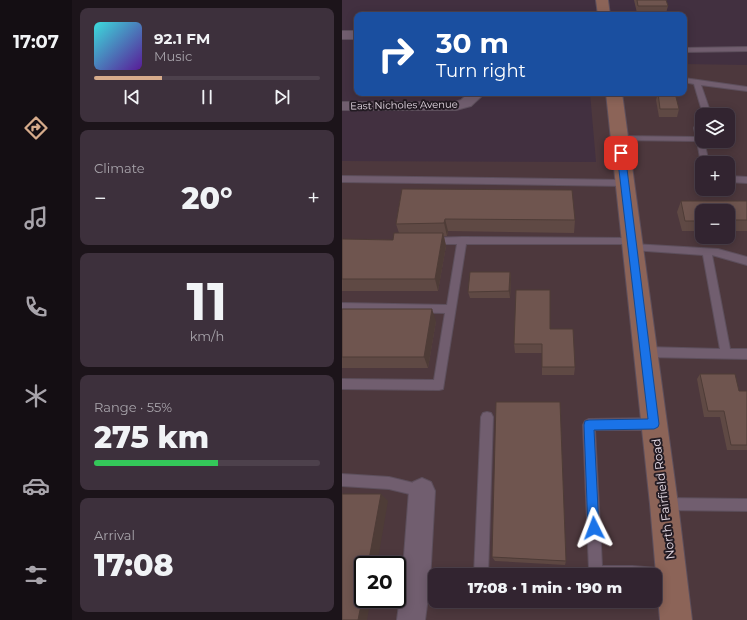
<!DOCTYPE html>
<meta charset="utf-8">
<style>
:root{--surface:#322430;--page:#3d303c;--text:#f1f3f6;--muted:#a8a4ab;--line:#4d414c;--accent:#d6ab8b}
body{margin:0;font-family:Montserrat,sans-serif;background:var(--page);color:var(--text);height:100vh;display:flex;flex-direction:column;font-size:15px;white-space:nowrap}
*{box-sizing:border-box;margin:0}
p{font-size:13px;color:var(--muted)}
.icon{flex:none;width:22px;height:22px;fill:none;stroke:currentColor;stroke-width:2;stroke-linecap:round;stroke-linejoin:round}
.map{position:relative;flex:1;overflow:hidden}
.details{display:flex;flex-direction:column;gap:8px;padding:8px;background:#1c141a;width:270px}
.details>*{flex:none}
.hud{position:absolute;left:12px;top:12px;width:333px;height:84px;border-radius:8px;box-shadow:0 2px 10px #0003,0 0 0 1px var(--line);background:#1a4fa0;color:#fff;overflow:hidden}
.controls{position:absolute;left:353px;top:108px;display:grid;gap:8px}
.controls a{display:grid;place-items:center;width:40px;height:40px;border-radius:8px;background:var(--surface);box-shadow:0 2px 10px #0003,0 0 0 1px var(--line);font-size:20px}
.speed{position:absolute;left:12px;top:556px;display:flex;gap:8px;font-size:20px;font-weight:700;text-align:center}
.speed>*{display:grid;place-content:center;width:52px;height:52px;border-radius:50%;background:var(--surface);box-shadow:0 2px 10px #0003,0 0 0 1px var(--line);line-height:1}
.speed .limit{border:2px solid #111;border-radius:6px;background:#fff;color:#111}
.pin{position:absolute;display:grid;place-items:center;width:34px;height:34px;color:#fff;margin:-17px;border-radius:8px;box-shadow:0 2px 6px #0006}
.me{position:absolute;width:44px;margin:-22px;rotate:357deg;stroke-linejoin:round;filter:drop-shadow(0 0 3px #0008)}
.turn{display:flex;align-items:center;gap:14px;height:84px;padding:0 16px;font-size:18px}
.turn .icon{width:52px;height:52px;stroke-width:2.5}
.turn b{display:block;font-size:28px;line-height:34px}
.big{font-size:30px;font-weight:800;line-height:1.1}
.details .card{flex:1;display:flex;flex-direction:column;justify-content:center;gap:6px;min-width:0;padding:0 14px;border-radius:8px;background:var(--page)}
.details .dial{align-items:center;gap:0}
.dial b{font-size:52px;line-height:1}
.song{display:flex;align-items:center;gap:12px}
.cover{width:48px;height:48px;border-radius:6px;background:linear-gradient(135deg,hsl(180 70% 55%),hsl(270 70% 35%))}
.played{height:4px;border-radius:2px;background:linear-gradient(90deg,var(--accent) 30%,var(--line) 30%)}
.keys{display:flex;justify-content:space-around;direction:ltr}
.heat{display:flex;justify-content:space-between;align-items:center;font-size:22px;direction:ltr}
.charge{height:6px;border-radius:3px;background:linear-gradient(90deg,#34c759 55%,var(--line) 0)}
.trip{position:absolute;left:86px;top:568px;width:234px;height:40px;border-radius:8px;background:var(--surface);box-shadow:0 2px 10px #0003,0 0 0 1px var(--line);font-weight:800;line-height:40px;text-align:center}
main{display:flex;flex:1;min-height:0}
.tabs{display:flex;flex-direction:column;width:72px;justify-content:space-around;align-items:center;background:#140e13;color:var(--muted)}
.tabs .icon{width:28px;height:28px}
.tabs .on{color:var(--accent)}
.tabs b{font-size:18px;color:var(--text)}
.map>svg:first-child{display:block}
.industrial{fill:#4d383d;fill-rule:evenodd}
.lines{fill:none;stroke-linecap:round;stroke-linejoin:round}
.lane-casing{stroke:#5d4f5c;stroke-width:2}
.street-casing{stroke:#5d4f5c;stroke-width:2}
.secondary-casing{stroke:#5d4f5c;stroke-width:2}
.lane{fill:#715e6f;fill-rule:evenodd}
.street{fill:#715e6f;fill-rule:evenodd}
.secondary{fill:#8c6458;fill-rule:evenodd}
.wall{fill:#5f4944}
.shaded-wall{fill:#4e3c37}
.building{fill:#6f554f;stroke:#4e3c37}
.route{fill:#1a73e8;stroke:#114b97}
.labels{text-anchor:middle;dominant-baseline:central;stroke-width:4;stroke-linejoin:round;paint-order:stroke}
.far-street-label{font-size:10px;fill:#e7dce6;stroke:#231b23}
.street-label{font-size:12px;fill:#e7dce6;stroke:#231b23}
</style>
<main>
<nav class="tabs">
<b>17:07</b>
<svg class="icon on" aria-label="directions" viewBox="0 0 24 24"><path d="M12 3l9 9-9 9-9-9zM9 14v-3h6M13 9l2 2-2 2"/></svg>
<svg class="icon" aria-label="music" viewBox="0 0 24 24"><path d="M9 18V5l10-2v13"/><circle cx="6" cy="18" r="3"/><circle cx="16" cy="16" r="3"/></svg>
<svg class="icon" aria-label="phone" viewBox="0 0 24 24"><path d="M5 4h4l2 5-3 2q2 4 5 5l2-3 5 2v4C11 20 4 13 5 4z"/></svg>
<svg class="icon" aria-label="climate" viewBox="0 0 24 24"><path d="M12 3v18M4 7l16 10M4 17L20 7"/></svg>
<svg class="icon" aria-label="car" viewBox="0 0 24 24"><path d="M5 17H2v-5l4-1 3-4h7l3 4 3 1v5h-3M9 17h6M6 11h13"/><circle cx="7" cy="17" r="2"/><circle cx="17" cy="17" r="2"/></svg>
<svg class="icon" aria-label="filters" viewBox="0 0 24 24"><path d="M4 7h16M4 17h16"/><circle cx="9" cy="7" r="2"/><circle cx="15" cy="17" r="2"/></svg>
</nav>
<section class="details">
<div class="card">
<div class="song"><i class="cover"></i><div><b>92.1 FM</b><p>Music</p></div></div>
<div class="played"></div>
<div class="keys"><svg class="icon" aria-label="previous" viewBox="0 0 24 24"><path d="M18 5L8 12l10 7zM5 5v14"/></svg><svg class="icon" aria-label="pause" viewBox="0 0 24 24"><path d="M8 5v14M16 5v14"/></svg><svg class="icon" aria-label="next" viewBox="0 0 24 24"><path d="M6 5l10 7-10 7zM19 5v14"/></svg></div>
</div>
<div class="card"><p>Climate</p>
<div class="heat"><a>−</a><b class="big">20°</b><a>+</a></div>
</div>
<div class="card dial"><b>11</b><p>km/h</p></div>
<div class="card"><p>Range · 55%</p><b class="big">275 km</b><div class="charge"></div></div>
<div class="card"><p>Arrival</p><b class="big">17:08</b></div>
</section>
<div class="map">
<svg width="405" height="620" viewBox="0 0 405 620">
<rect width="100%" height="100%" fill="#423040"/>
<path class="industrial" d="M342,64L405,65V620H0V161L254,162L248,93H342ZM360,115H386V141H360ZM360,163H386V189H360ZM360,211H386V237H360ZM21,565H55V599H21ZM93,575H313V601H93Z"/>
<g class="lines">
<defs>
<g id="lane">
<path d="M405,47V51L342,52V48Z"/>
<path d="M342,78L405,87V91L359,85L368,111L366,115H360V117L358,115L360,111L352,84L342,82Z"/>
<path d="M357,118H360V141H362L367,163H360V165L359,163L355,141L277,140L273,138L277,136L354,137L352,128Z"/>
<path d="M0,176L283,180L287,183L283,186L0,182Z"/>
<path d="M386,176L405,177V183L386,182Z"/>
<path d="M120,237L289,238L294,241L291,244L376,249L405,257V265L370,255L388,349H405V359L304,357L300,355L299,352L300,349L304,347L378,349L361,255L290,250L285,247L288,244H124L101,389L97,390L0,389V379L92,380L103,313L0,311V303L105,305L115,244H89L84,241L89,238Z"/>
<path d="M145,412L149,413L151,417L146,575H132L139,417L141,413Z"/>
<path d="M312,418L316,420L318,424L316,428L312,430H253L260,566H290L328,569L333,571L335,576L333,581L328,583L313,582V575H242L244,570L247,569L241,425L243,421L247,419Z"/>
<path d="M0,474L47,477L80,485L84,487L86,491L84,495L80,497L47,489L0,486Z"/>
<path d="M322,498L405,499V511L322,510L318,508L316,504L318,500Z"/>
<path d="M75,575H93V589H75L70,587L68,582L70,577Z"/>
</g>
<g id="street">
<rect x="0" y="31" width="15" height="8"/>
<path d="M127,93H143L129,106L114,110H0V102H113L119,100Z"/>
<path d="M80,478L89,482L93,491L88,582L83,620H55L60,582L67,491L71,482Z"/>
</g>
<g id="secondary">
<path d="M254,0H266L268,15H256Z"/>
<path d="M264,93H280L336,504L350,620H318L308,504Z"/>
</g>
</defs>
<use href="#lane" class="lane-casing"/>
<use href="#street" class="street-casing"/>
<use href="#secondary" class="secondary-casing"/>
<use href="#lane" class="lane"/>
<use href="#street" class="street"/>
<use href="#secondary" class="secondary"/>
</g>
<g class="wall">
<path d="M292,0H324L326,6L324,13H295Z"/>
<path d="M316,93L337,109L335,117H317L314,100Z"/>
<path d="M60,189L233,220L232,233L106,231L105,236H102L104,246L96,291H0V239L51,240L57,233L54,224Z"/>
<path d="M339,201H405V231H386V211H360V231H340L335,212Z"/>
<path d="M168,272L169,279L168,298H128L126,292Z"/>
<path d="M0,309L94,321L86,368H0Z"/>
<path d="M208,329L233,367L232,375H200V353H173L172,344Z"/>
<path d="M358,374L397,391H405V450H385L378,417H362L355,379Z"/>
<path d="M150,557L224,561L223,565L153,561Z"/>
</g>
<g class="shaded-wall">
<path d="M103,219L106,231L105,236L102,223Z"/>
<path d="M101,233L104,246L96,291L93,279Z"/>
<path d="M168,272L169,279L168,298L167,291Z"/>
<path d="M90,309L94,321L86,368L82,357Z"/>
<path d="M39,494L46,501L35,565H26Z"/>
<path d="M21,595V599H29L25,620H16Z"/>
</g>
<g class="building">
<path d="M295,0H324L326,6H296Z"/>
<rect x="317" y="14" width="22" height="1"/>
<path d="M316,93H333L337,109H318Z"/>
<path d="M60,189L230,190L233,220L103,219L102,223L54,224Z"/>
<path d="M339,201H405V220H386V211H360V221H343Z"/>
<path d="M52,233H101L93,279H0V239L51,240Z"/>
<path d="M128,272H168L167,291L126,292Z"/>
<path d="M174,290H208V329H231L233,367H200V344H172Z"/>
<path d="M0,309H90L82,357H0Z"/>
<path d="M358,374H393L397,391H405V445H389L382,411H366Z"/>
<path d="M154,402H218L224,561L150,557Z"/>
<path d="M0,494H39L26,565H21V595L16,620H0Z"/>
</g>
<path class="route" d="M276,151H279L283,153L317,424L316,427L312,429L252,430L257,528L256,532L252,534L247,532L246,528L242,425L243,421L247,420L306,419L275,153Z"/>
<g class="labels">
<g class="far-street-label">
<text transform="translate(62 105) rotate(-1)">East Nicholes Avenue</text>
</g>
<g class="street-label">
<text transform="translate(321 499) rotate(-97)">North Fairfield Road</text>
</g>
</g>
</svg>
<div class="controls">
<a><svg class="icon" aria-label="layers" viewBox="0 0 24 24"><path d="M12 4l9 5-9 5-9-5zM3 14l9 5 9-5"/></svg></a>
<a>+</a>
<a>−</a>
</div>
<div class="speed"><div class="limit">20</div></div>
<div class="pin" style="left:279px;top:153px;background:#d93025"><svg class="icon" aria-label="arrive" viewBox="0 0 24 24"><path d="M6 21V4h12l-3 4 3 4H6"/></svg></div>
<svg class="me" style="left:252px;top:528px" viewBox="-20 -20 40 40"><path d="M0-17L14 15 0 8-14 15z" fill="#1a73e8" stroke="#fff" stroke-width="4"/></svg>
<div class="trip">17:08 · 1 min · 190 m</div>
<div class="hud">
<div class="turn"><svg class="icon" aria-label="right" viewBox="0 0 24 24"><path d="M7 20v-9h11M14 6l5 5-5 5"/></svg><div><b>30 m</b>Turn right</div></div>
</div>
</div>
</main>
